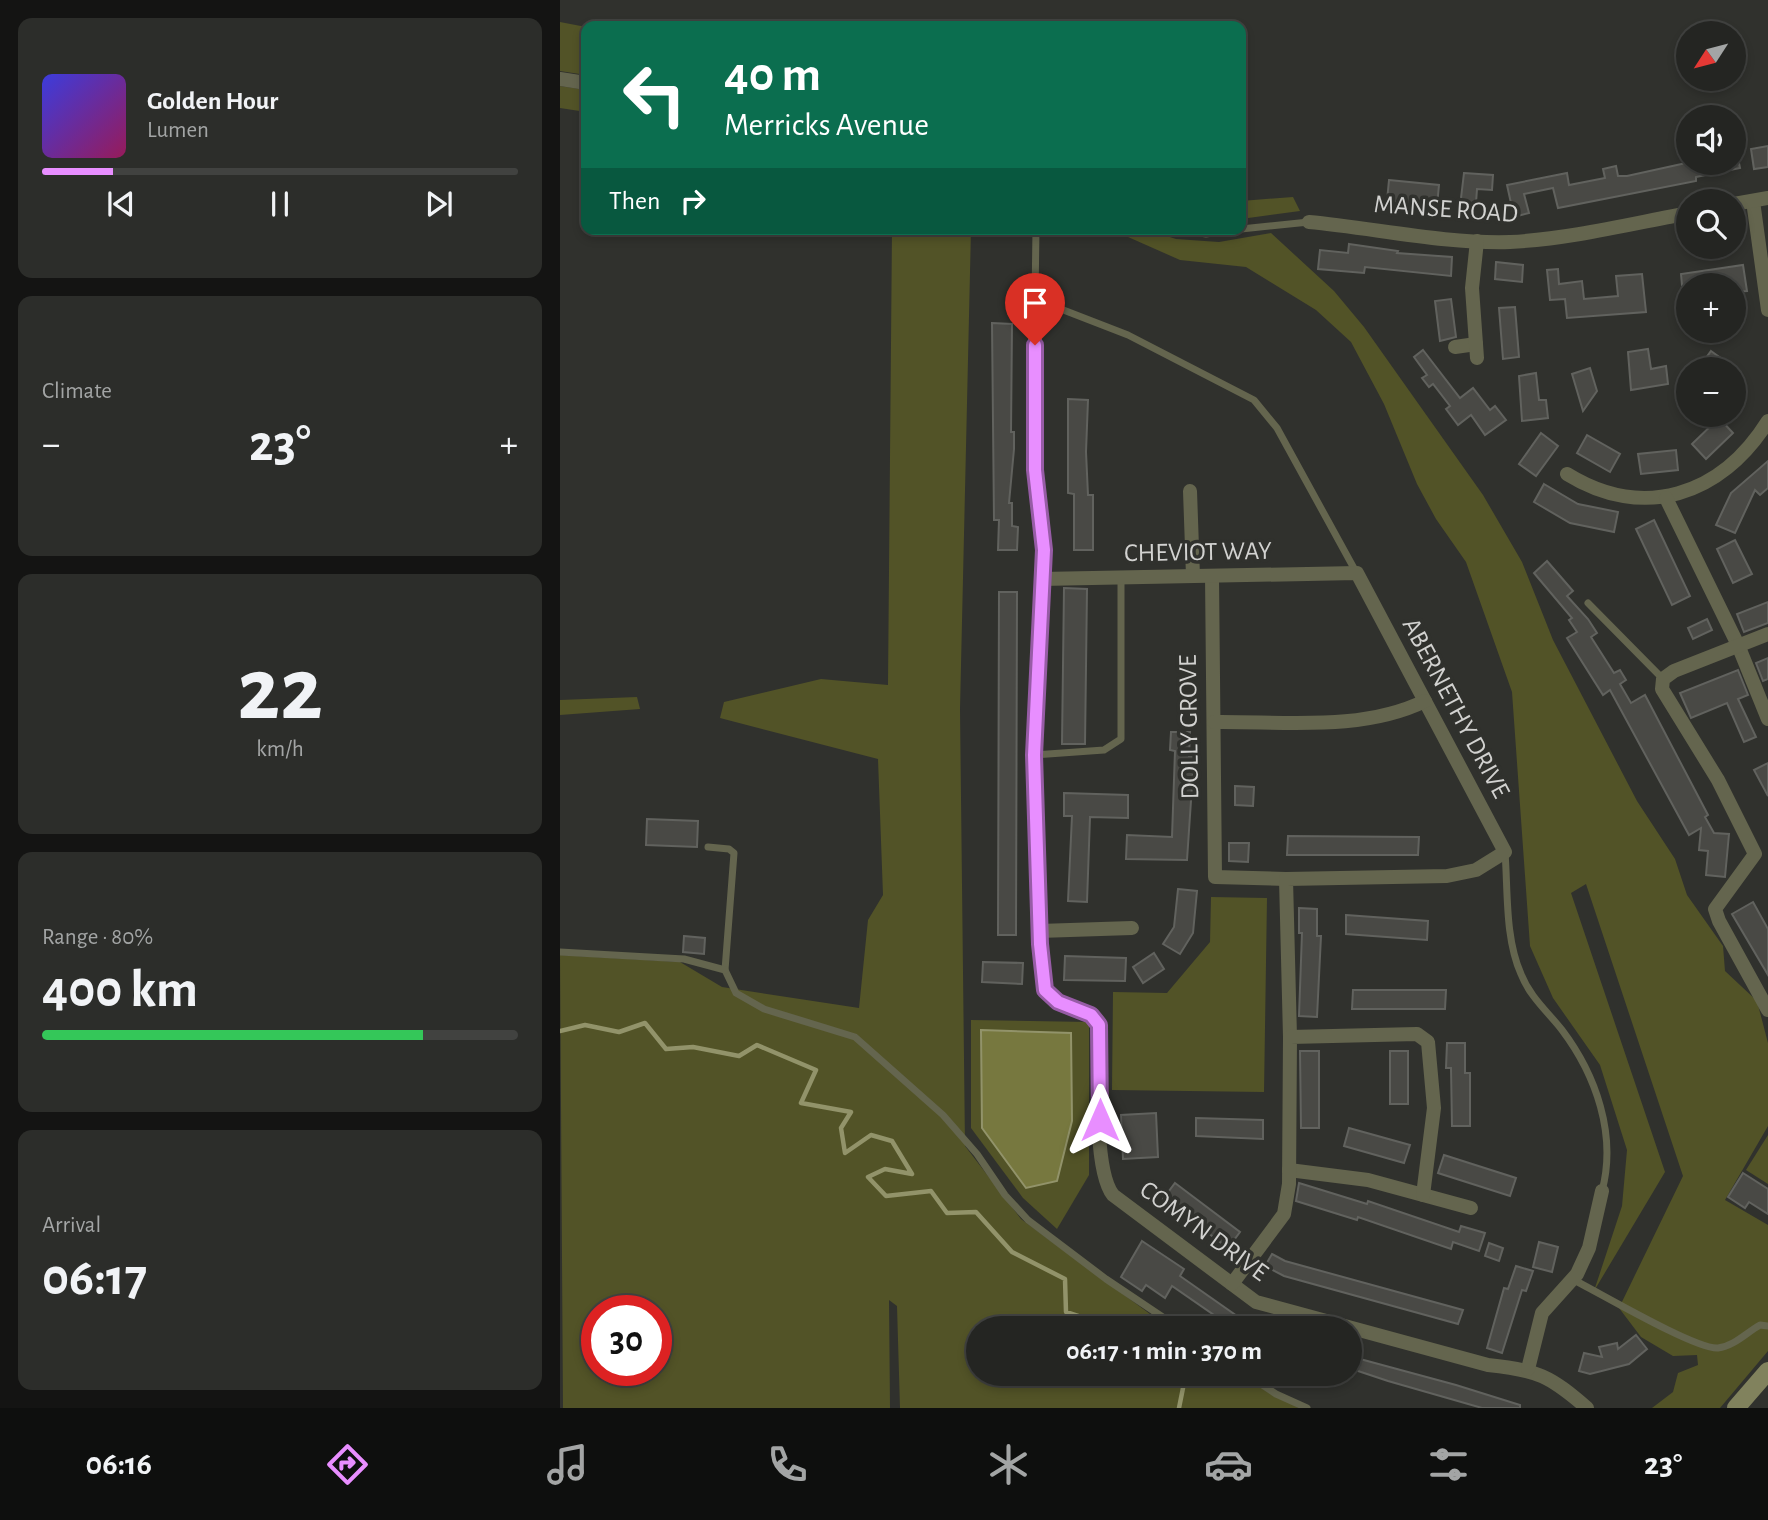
<!DOCTYPE html>
<meta charset="utf-8">
<style>
:root{--surface:#242522;--page:#2c2d2a;--text:#f1f3f6;--muted:#a3a5a5;--line:#414240;--accent:#e88eff}
body{margin:0;font-family:"Alegreya Sans",sans-serif;background:var(--page);color:var(--text);height:100vh;display:flex;flex-direction:column;font-size:26px;white-space:nowrap}
*{box-sizing:border-box;margin:0}
p{font-size:23px;color:var(--muted)}
.icon{flex:none;width:38px;height:38px;fill:none;stroke:currentColor;stroke-width:2;stroke-linecap:round;stroke-linejoin:round}
.map{position:relative;flex:1;overflow:hidden}
.details{display:flex;flex-direction:column;gap:18px;padding:18px;background:#141413;width:560px}
.details>*{flex:none}
.top-card{position:absolute;left:21px;top:21px;width:665px;height:214px;border-radius:14px;box-shadow:0 4px 10px #0003,0 0 0 2px var(--line);background:#0b6e4f;color:#fff;overflow:hidden}
.needle{width:46px;rotate:234deg}
.fabs{position:absolute;left:1116px;top:21px;display:grid;gap:14px}
.fabs a{display:grid;place-items:center;width:70px;height:70px;border-radius:50%;background:var(--surface);box-shadow:0 4px 10px #0003,0 0 0 2px var(--line);font-size:35px}
.speed{position:absolute;left:21px;top:1295px;display:flex;gap:14px;font-size:35px;font-weight:700;text-align:center}
.speed>*{display:grid;place-content:center;width:91px;height:91px;border-radius:50%;background:var(--surface);box-shadow:0 4px 10px #0003,0 0 0 2px var(--line);line-height:1}
.speed .limit{border:10px solid #d22;background:#fff;color:#111}
.pin{position:absolute;display:grid;place-items:center;width:60px;height:60px;color:#fff;margin:-72px -30px;border-radius:50% 50% 50% 0;rotate:-45deg;box-shadow:0 0 7px #0007}
.pin .icon{rotate:45deg}
.me{position:absolute;width:77px;margin:-38px;rotate:0deg;stroke-linejoin:round;filter:drop-shadow(0 0 5px #0008)}
.turn{display:flex;align-items:center;gap:24px;height:147px;padding:0 28px;font-size:32px}
.turn .icon{width:91px;height:91px;stroke-width:2.5}
.turn b{display:block;font-size:49px;line-height:60px}
.then{display:flex;align-items:center;height:66px;padding:0 28px;background:#0003;gap:14px;font-size:26px}
.big{font-size:52px;font-weight:700;line-height:1.1}
.details .tile{flex:1;display:flex;flex-direction:column;justify-content:center;gap:10px;min-width:0;padding:0 24px;border-radius:14px;background:var(--page)}
.details .dial{align-items:center;gap:0}
.dial b{font-size:91px;line-height:1}
.song{display:flex;align-items:center;gap:21px}
.cover{width:84px;height:84px;border-radius:10px;background:linear-gradient(135deg,hsl(240 70% 55%),hsl(330 70% 35%))}
.played{height:7px;border-radius:4px;background:linear-gradient(90deg,var(--accent) 15%,var(--line) 15%)}
.keys{display:flex;justify-content:space-around;direction:ltr}
.heat{display:flex;justify-content:space-between;align-items:center;font-size:38px;direction:ltr}
.charge{height:10px;border-radius:5px;background:linear-gradient(90deg,#34c759 80%,var(--line) 0)}
.trip{position:absolute;left:406px;top:1316px;width:396px;height:70px;border-radius:35px;background:var(--surface);box-shadow:0 4px 10px #0003,0 0 0 2px var(--line);font-weight:700;line-height:70px;text-align:center}
.tab-bar{display:flex;height:112px;justify-content:space-around;align-items:center;background:#0e0f0e;color:var(--muted)}
.tab-bar .icon{width:49px;height:49px}
.tab-bar .current{color:var(--accent)}
.tab-bar b{font-size:32px;color:var(--text)}
main{display:flex;flex:1;min-height:0}
.map>svg:first-child{display:block}
.green{fill:#525327;fill-rule:evenodd}
.water{fill:#77783f;stroke:#92936a;stroke-width:2}
.lines{fill:none;stroke-linecap:round;stroke-linejoin:round}
.stream{stroke:#92936a;stroke-width:4.5}
.building{fill:#494945;stroke:#61625e;stroke-width:2}
.service{stroke:#64654e;stroke-width:7}
.minor{stroke:#64654e;stroke-width:14}
.secondary{stroke:#81825d;stroke-width:18}
.route-casing{stroke:#975ca6;stroke-width:18}
.route{stroke:#e88eff;stroke-width:12}
.labels{text-anchor:middle;dominant-baseline:central;stroke-width:7;stroke-linejoin:round;paint-order:stroke}
.street-label{font-size:26px;fill:#d2d2d0;stroke:#30312d}
</style>
<main>
<section class="details">
<div class="tile">
<div class="song"><i class="cover"></i><div><b>Golden Hour</b><p>Lumen</p></div></div>
<div class="played"></div>
<div class="keys"><svg class="icon" aria-label="previous" viewBox="0 0 24 24"><path d="M18 5L8 12l10 7zM5 5v14"/></svg><svg class="icon" aria-label="pause" viewBox="0 0 24 24"><path d="M8 5v14M16 5v14"/></svg><svg class="icon" aria-label="next" viewBox="0 0 24 24"><path d="M6 5l10 7-10 7zM19 5v14"/></svg></div>
</div>
<div class="tile"><p>Climate</p>
<div class="heat"><a>−</a><b class="big">23°</b><a>+</a></div>
</div>
<div class="tile dial"><b>22</b><p>km/h</p></div>
<div class="tile"><p>Range · 80%</p><b class="big">400 km</b><div class="charge"></div></div>
<div class="tile"><p>Arrival</p><b class="big">06:17</b></div>
</section>
<div class="map">
<svg width="1208" height="1408" viewBox="0 0 1208 1408">
<rect width="100%" height="100%" fill="#30312d"/>
<g class="green">
<path d="M0,22L26,27V75L0,71Z"/>
<path d="M0,86L26,90V112L0,108Z"/>
<path d="M733,197L740,211L681,219V201Z"/>
<path d="M332,229H411L400,709L405,1146L461,1219L609,1328H418V1374H681L739,1408H340L337,1306L329,1300L330,1408H3L0,955L120,962L162,987L299,1008L308,920L323,895L318,759L160,718L164,702L261,679L328,685ZM37,1311H96V1370H37Z"/>
<path d="M550,229H585L616,239L659,242L711,233L774,291L804,327L923,495L962,562L993,640L1077,801L1115,859L1127,895L1163,946L1165,971L1197,1001L1208,1043V1126L1165,1200L1208,1225V1351L1160,1408H1092L1113,1392L1118,1373L1138,1365L1137,1355L1113,1356L1081,1337L1059,1308L1123,1176L1026,884L1011,893L1105,1172L1034,1291L1062,1206L1067,1150L1040,1065L993,998L970,946L952,692L906,562L876,519L857,484L824,404L791,342L756,310L686,267L620,260Z"/>
<path d="M77,697L80,709L0,715V700Z"/>
<path d="M651,897L707,898L704,1092L552,1090L553,992L607,993L650,942Z"/>
<path d="M411,1020L529,1022V1175L497,1229L463,1198L411,1128Z"/>
<path d="M1208,1135V1184L1186,1170Z"/>
</g>
<path class="water" d="M421,1030L511,1033L512,1121L497,1181L466,1188L422,1128Z"/>
<g class="lines">
<g class="stream">
<path d="M0,1031L25,1025L59,1032L85,1023L106,1049L133,1047L179,1056L197,1045L256,1070L241,1103L291,1112L281,1128L285,1153L311,1135L332,1141L352,1174L325,1169L308,1177L326,1196L371,1191L387,1213L416,1212L452,1252L505,1279L506,1312L521,1317L530,1328"/>
<path d="M614,1374L624,1383L619,1408"/>
</g>
</g>
<g class="building">
<path d="M1208,146V167L1194,169L1191,149Z"/>
<path d="M1126,163H1179L1180,168L1136,177V181L998,208L993,188L964,194L969,213L954,217L947,185L1007,173L1009,185L1045,178L1043,169L1056,166L1058,176H1067Z"/>
<path d="M904,173L933,175L932,190L917,189L915,217L899,215Z"/>
<path d="M829,180L879,185L877,206L827,201Z"/>
<path d="M789,244L838,251L837,253L892,257L891,276L805,267L804,273L758,269L760,250L788,253Z"/>
<path d="M936,262L963,265L962,282L935,279Z"/>
<path d="M1183,265L1187,291L1174,292V285H1122L1121,274Z"/>
<path d="M998,269L999,284L1022,281L1024,299L1058,296L1056,276L1082,274L1086,312L1007,318L1005,299L990,300L987,270Z"/>
<path d="M891,299L896,337L880,341L875,301Z"/>
<path d="M955,307L959,357L943,359L939,308Z"/>
<path d="M432,323L452,324L451,432H454V449L449,503H452V526L458,527L457,550H438L439,520H434Z"/>
<path d="M1088,349L1091,369L1106,366L1108,384L1071,390L1068,352Z"/>
<path d="M863,350L900,398L913,388L930,410L935,406L946,420L925,435L911,415L898,425L886,409L890,406L873,384L869,387L862,378L867,375L854,357Z"/>
<path d="M1151,351L1176,369H1138Z"/>
<path d="M1030,368L1037,391L1023,411L1012,374Z"/>
<path d="M976,373L979,400H986L988,418L962,421L959,376Z"/>
<path d="M508,399L528,400L526,452L528,495H533V550H514V494L508,493Z"/>
<path d="M1159,418L1173,433L1146,459L1132,444Z"/>
<path d="M981,433L998,446L976,476L959,464Z"/>
<path d="M1027,435L1060,454L1050,472L1017,453Z"/>
<path d="M1116,450L1118,470L1081,474L1078,454Z"/>
<path d="M1208,461V488L1200,495L1195,490L1175,533L1156,525L1171,493Z"/>
<path d="M984,484L1018,504L1058,512L1054,532L1010,523L974,502Z"/>
<path d="M1094,520L1130,596L1112,605L1076,529Z"/>
<path d="M1175,540L1192,574L1173,583L1157,549Z"/>
<path d="M987,561L1013,591L1007,596L1028,619L1037,633L1031,637L1054,673L1060,670L1066,680L1060,684L1071,703L1085,695L1148,815L1145,817L1154,833L1169,834L1165,877L1146,875L1148,851L1139,850L1141,828L1129,835L1050,690L1043,695L1007,638L1017,632L1009,620L1012,618L974,573Z"/>
<path d="M504,588L527,589L525,744H502Z"/>
<path d="M439,592H457L456,935H438Z"/>
<path d="M1208,602V623L1184,632L1177,614Z"/>
<path d="M1147,619L1152,630L1133,639L1128,628Z"/>
<path d="M1208,658V679L1203,681L1196,663Z"/>
<path d="M1178,670L1188,695L1178,699L1196,737L1184,742L1167,703L1131,718L1120,693Z"/>
<path d="M611,732H630L629,756H634L627,860L566,859L567,835L612,837L615,751L610,750Z"/>
<path d="M1208,763V796L1194,770Z"/>
<path d="M675,786L694,787L693,806L675,805Z"/>
<path d="M504,793L568,795V818L530,817L527,902L508,901L512,816H504Z"/>
<path d="M87,819L138,821L137,847L86,845Z"/>
<path d="M728,836L859,837L858,855H727Z"/>
<path d="M669,843H689L688,862L669,861Z"/>
<path d="M618,889L637,891L633,933L620,954L603,944L614,927Z"/>
<path d="M1193,902L1208,929V975L1172,914Z"/>
<path d="M739,908L757,909V936H761L757,1017L739,1016L742,933H739Z"/>
<path d="M786,915L868,921L867,940L786,934Z"/>
<path d="M124,936L145,938L144,954L123,952Z"/>
<path d="M594,953L604,969L583,983L573,967Z"/>
<path d="M505,956L566,958L565,981L504,980Z"/>
<path d="M423,962L463,963L462,984L422,982Z"/>
<path d="M793,990H886L885,1009H792Z"/>
<path d="M887,1043H905V1073H910V1126H892L891,1068H886Z"/>
<path d="M740,1051H759V1128H741Z"/>
<rect x="830" y="1051" width="18" height="53"/>
<path d="M596,1113L598,1157L563,1159L561,1115Z"/>
<path d="M636,1118L703,1120V1139L636,1136Z"/>
<path d="M789,1128L850,1145L844,1163L784,1146Z"/>
<path d="M884,1155L956,1178L950,1196L878,1173Z"/>
<path d="M1183,1173L1208,1189V1214L1189,1202L1185,1208L1168,1197Z"/>
<path d="M615,1183L680,1232L668,1248L603,1199Z"/>
<path d="M739,1183L807,1204L808,1201L899,1232L901,1226L925,1233L919,1251L893,1242L891,1249L798,1217L797,1220L736,1201Z"/>
<path d="M582,1241L624,1269L620,1276L677,1316L670,1326L612,1286L605,1298L586,1285L582,1291L561,1277Z"/>
<path d="M979,1242L998,1247L992,1272L973,1267Z"/>
<path d="M929,1243L943,1248L939,1261L925,1256Z"/>
<path d="M712,1254L725,1261L903,1310L898,1324L724,1276L705,1266Z"/>
<path d="M956,1266L973,1271L966,1291L962,1290L942,1353L927,1348L944,1288L948,1289Z"/>
<path d="M1076,1335L1087,1349L1069,1364L1030,1374L1019,1371L1024,1353L1042,1357L1039,1347L1057,1343L1058,1349Z"/>
<path d="M789,1356L896,1385L960,1405V1408H922L828,1381L789,1368Z"/>
</g>
<g class="lines">
<g class="service">
<path d="M476,229L475,299L568,335L694,400L717,428L796,572"/>
<path d="M618,229L646,234L679,229"/>
<path d="M681,229L749,222"/>
<path d="M1028,603L1103,679"/>
<path d="M474,755L544,750L561,739V578"/>
<path d="M148,847L169,849L174,853L165,970L176,993L204,1009L295,1037L383,1115L417,1154L445,1195L468,1220L546,1279L619,1328"/>
<path d="M945,852C948,892 945,938 961,974C970,997 987,1011 1002,1030C1036,1075 1057,1135 1042,1191"/>
<path d="M0,952L124,959L165,970"/>
<path d="M1012,1279C1038,1292 1136,1350 1158,1348C1174,1346 1186,1333 1200,1325L1208,1326"/>
<path d="M686,1374L716,1394L747,1408"/>
</g>
<g class="minor">
<path d="M0,79L26,83"/>
<path d="M1193,201L1208,310"/>
<path d="M1174,204L1208,198"/>
<path d="M749,222C814,228 885,244 950,242C1010,239 1070,224 1129,213"/>
<path d="M475,299V470L484,550L474,755L480,944L485,990L498,1002L531,1015L539,1025C539,1063 532,1168 553,1195L696,1302L928,1365C978,1370 990,1376 1027,1408"/>
<path d="M895,347L916,344"/>
<path d="M917,358L912,288L917,241"/>
<path d="M1007,474C1083,521 1161,496 1208,421"/>
<path d="M630,491L633,576"/>
<path d="M1106,498L1178,645L1208,719"/>
<path d="M652,576L655,877L726,879"/>
<path d="M481,579L797,573L945,852L916,870L887,876L726,879L730,1037"/>
<path d="M1208,634L1114,671L1103,679L1102,689L1158,780L1195,854L1155,909L1159,921L1208,1010"/>
<path d="M654,722C723,721 801,732 865,701"/>
<path d="M479,931L572,928"/>
<path d="M729,1170L808,1180L911,1208"/>
<path d="M672,1284L724,1214L729,1184L730,1037L857,1034L868,1042L874,1108L863,1195"/>
<path d="M968,1369L982,1313L1017,1274L1029,1248L1042,1191"/>
</g>
<path class="secondary" d="M1176,1408L1208,1371"/>
</g>
<g class="lines">
<defs>
<path id="route" d="M475,345V470L484,550L474,755L480,944L485,990L498,1002L531,1015L539,1025L540,1120"/>
</defs>
<use href="#route" class="route-casing"/>
<use href="#route" class="route"/>
</g>
<g class="labels">
<g class="street-label">
<text transform="translate(886 209) rotate(4)">MANSE ROAD</text>
<text transform="translate(638 552) rotate(-1)">CHEVIOT WAY</text>
<text transform="translate(896 708) rotate(62)">ABERNETHY DRIVE</text>
<text transform="translate(629 727) rotate(-91)">DOLLY GROVE</text>
<text transform="translate(644 1231) rotate(36)">COMYN DRIVE</text>
</g>
</g>
</svg>
<div class="fabs">
<a><svg class="needle" viewBox="-14 -14 28 28"><path d="M0-13l5 13h-10z" fill="#e53935"/><path d="M0 13l5-13h-10z" fill="#a3a5a5"/></svg></a>
<a><svg class="icon" aria-label="sound" viewBox="0 0 24 24"><path d="M4 9h4l5-4v14l-5-4H4zM17 9q2 3 0 6"/></svg></a>
<a><svg class="icon" aria-label="search" viewBox="0 0 24 24"><circle cx="10" cy="10" r="6"/><path d="M15 15l6 6"/></svg></a>
<a>+</a>
<a>−</a>
</div>
<div class="speed"><div class="limit">30</div></div>
<div class="pin" style="left:475px;top:345px;background:#d93025"><svg class="icon" aria-label="arrive" viewBox="0 0 24 24"><path d="M6 21V4h12l-3 4 3 4H6"/></svg></div>
<svg class="me" style="left:540px;top:1120px" viewBox="-20 -20 40 40"><path d="M0-17L14 15 0 8-14 15z" fill="#e88eff" stroke="#fff" stroke-width="4"/></svg>
<div class="trip">06:17 · 1 min · 370 m</div>
<div class="top-card">
<div class="turn"><svg class="icon" aria-label="left" viewBox="0 0 24 24"><path d="M17 20v-9H6M10 6l-5 5 5 5"/></svg><div><b>40 m</b>Merricks Avenue</div></div>
<div class="then">Then<svg class="icon" aria-label="right" viewBox="0 0 24 24"><path d="M7 20v-9h11M14 6l5 5-5 5"/></svg></div>
</div>
</div>
</main>
<nav class="tab-bar">
<b>06:16</b>
<svg class="icon current" aria-label="directions" viewBox="0 0 24 24"><path d="M12 3l9 9-9 9-9-9zM9 14v-3h6M13 9l2 2-2 2"/></svg>
<svg class="icon" aria-label="music" viewBox="0 0 24 24"><path d="M9 18V5l10-2v13"/><circle cx="6" cy="18" r="3"/><circle cx="16" cy="16" r="3"/></svg>
<svg class="icon" aria-label="phone" viewBox="0 0 24 24"><path d="M5 4h4l2 5-3 2q2 4 5 5l2-3 5 2v4C11 20 4 13 5 4z"/></svg>
<svg class="icon" aria-label="climate" viewBox="0 0 24 24"><path d="M12 3v18M4 7l16 10M4 17L20 7"/></svg>
<svg class="icon" aria-label="car" viewBox="0 0 24 24"><path d="M5 17H2v-5l4-1 3-4h7l3 4 3 1v5h-3M9 17h6M6 11h13"/><circle cx="7" cy="17" r="2"/><circle cx="17" cy="17" r="2"/></svg>
<svg class="icon" aria-label="filters" viewBox="0 0 24 24"><path d="M4 7h16M4 17h16"/><circle cx="9" cy="7" r="2"/><circle cx="15" cy="17" r="2"/></svg>
<b>23°</b>
</nav>
